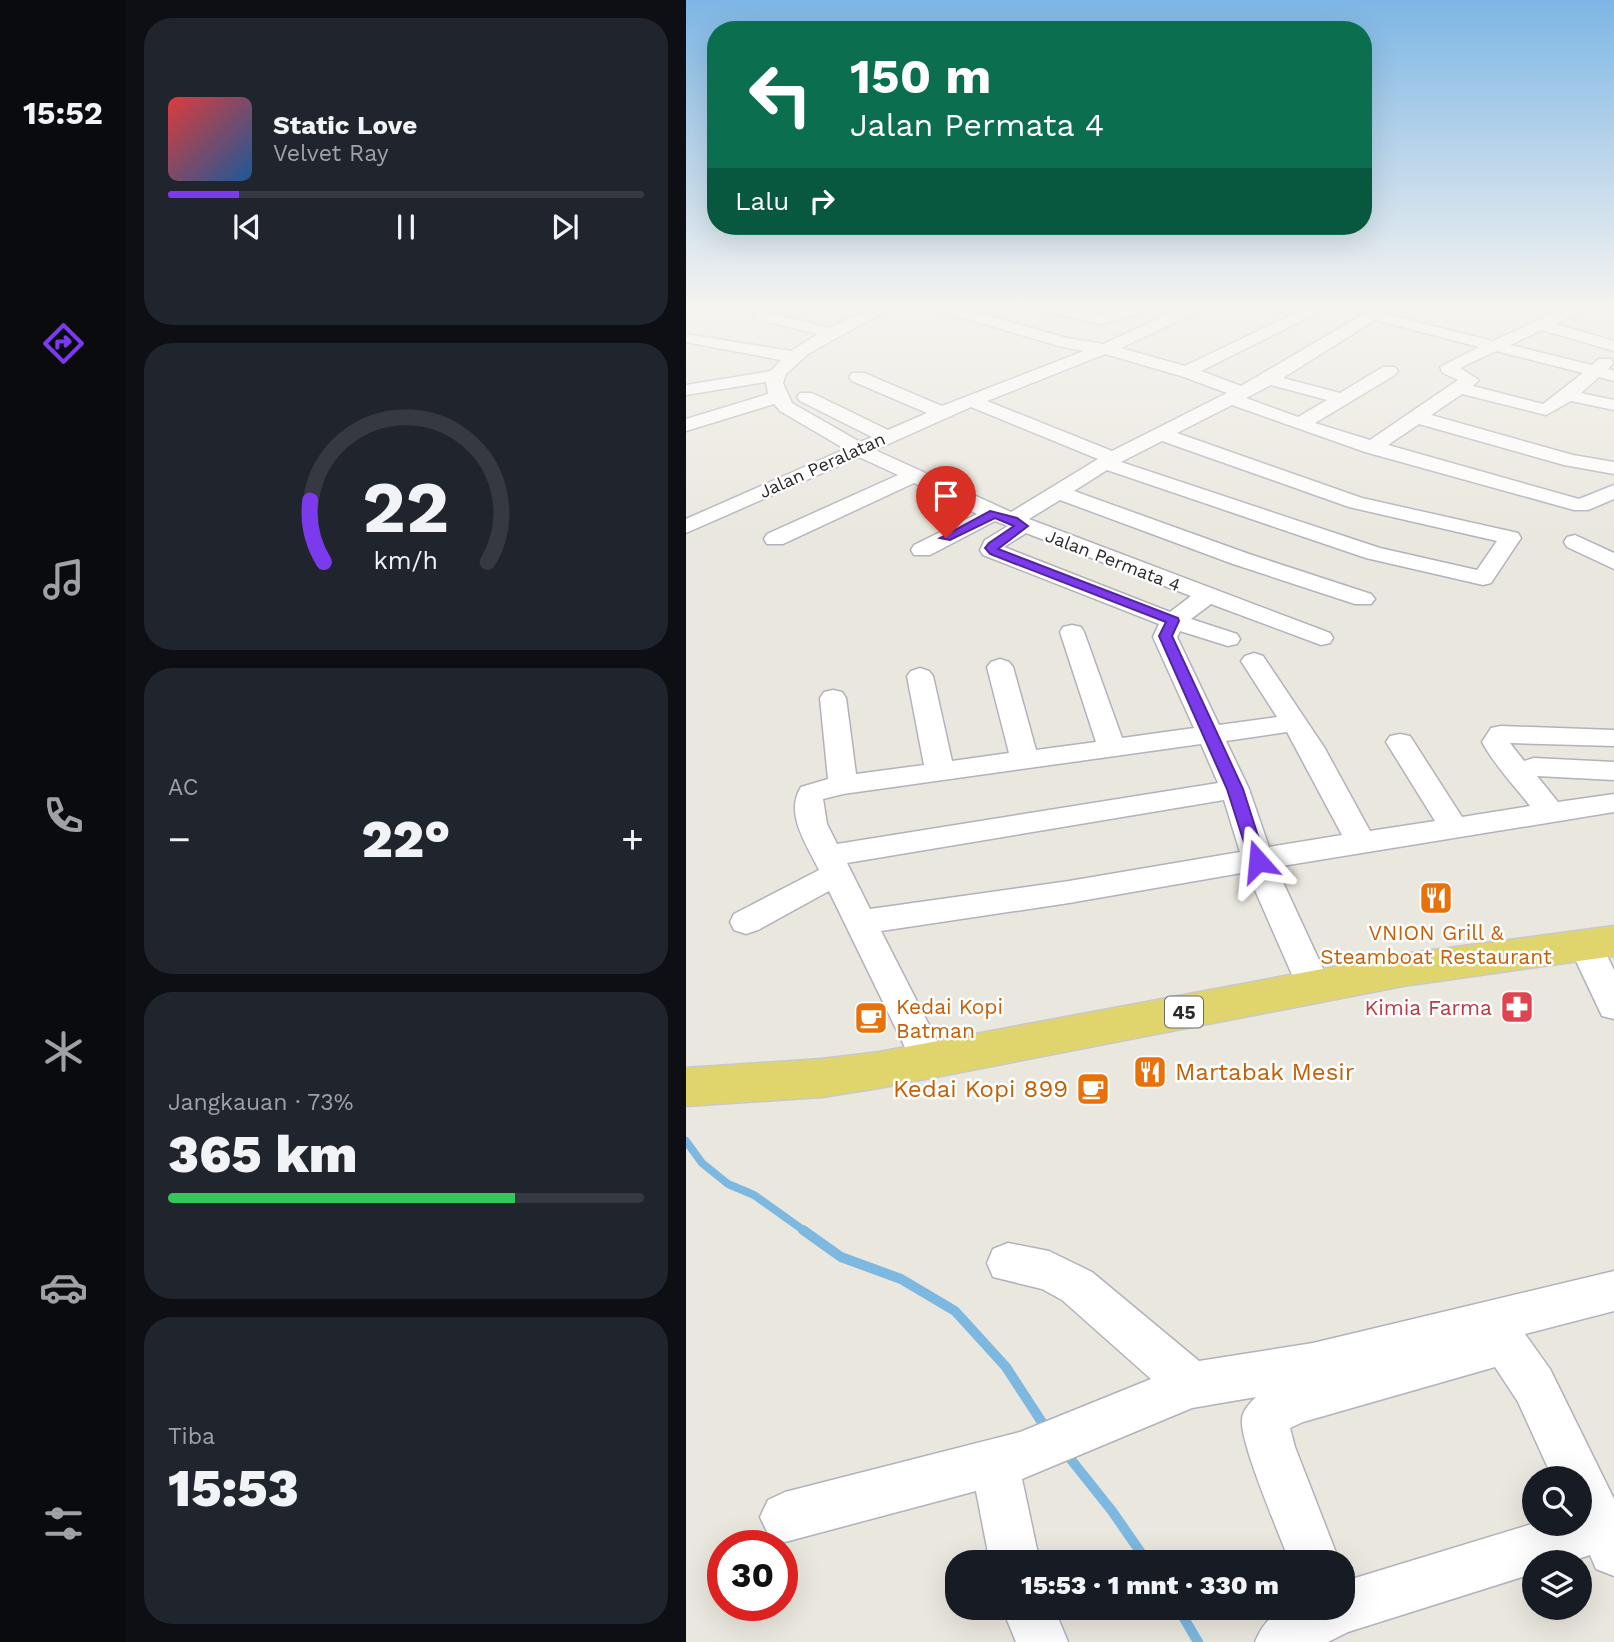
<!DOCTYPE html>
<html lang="id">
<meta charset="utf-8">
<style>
:root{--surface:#171b24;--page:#20242c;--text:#f1f3f6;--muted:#9ea1a6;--line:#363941;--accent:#7c3aed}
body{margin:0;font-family:"Work Sans",sans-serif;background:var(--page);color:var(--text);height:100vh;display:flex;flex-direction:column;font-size:26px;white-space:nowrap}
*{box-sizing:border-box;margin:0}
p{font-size:23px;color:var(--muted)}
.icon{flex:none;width:38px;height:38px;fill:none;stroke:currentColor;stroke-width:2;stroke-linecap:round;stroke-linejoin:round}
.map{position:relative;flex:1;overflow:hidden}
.sheet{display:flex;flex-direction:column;gap:18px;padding:18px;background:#0d0f14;width:560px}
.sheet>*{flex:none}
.hud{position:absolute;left:21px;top:21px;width:665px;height:214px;border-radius:28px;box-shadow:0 7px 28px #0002;background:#0b6e4f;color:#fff;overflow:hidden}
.controls{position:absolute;left:836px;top:1466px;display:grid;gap:14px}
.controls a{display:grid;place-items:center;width:70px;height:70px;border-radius:50%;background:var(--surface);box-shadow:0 7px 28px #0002;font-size:35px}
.speed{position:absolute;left:21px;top:1530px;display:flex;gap:14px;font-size:35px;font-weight:700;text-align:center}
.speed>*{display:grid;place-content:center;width:91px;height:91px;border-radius:50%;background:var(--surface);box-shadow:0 7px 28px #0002;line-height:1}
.speed .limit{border:10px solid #d22;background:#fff;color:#111}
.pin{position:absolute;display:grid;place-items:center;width:60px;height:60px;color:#fff;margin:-72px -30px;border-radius:50% 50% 50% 0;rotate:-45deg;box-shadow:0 0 7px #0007}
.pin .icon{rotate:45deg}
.me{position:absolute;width:77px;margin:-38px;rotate:342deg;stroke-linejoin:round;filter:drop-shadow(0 0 5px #0008)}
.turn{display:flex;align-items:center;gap:24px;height:147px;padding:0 28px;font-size:32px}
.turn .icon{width:91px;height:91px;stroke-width:2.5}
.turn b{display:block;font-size:49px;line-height:60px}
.then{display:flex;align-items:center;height:66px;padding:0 28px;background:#0003;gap:14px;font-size:26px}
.big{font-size:52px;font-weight:800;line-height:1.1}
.sheet .card{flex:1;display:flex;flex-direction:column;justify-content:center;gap:10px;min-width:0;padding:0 24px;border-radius:28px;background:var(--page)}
.sheet .dial{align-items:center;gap:0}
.dial svg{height:182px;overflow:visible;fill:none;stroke:var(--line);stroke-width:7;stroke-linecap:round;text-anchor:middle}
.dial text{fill:var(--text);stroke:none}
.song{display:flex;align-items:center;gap:21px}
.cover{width:84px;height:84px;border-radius:10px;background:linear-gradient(135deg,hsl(0 70% 55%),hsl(210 70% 35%))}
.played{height:7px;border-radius:4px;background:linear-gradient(90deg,var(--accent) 15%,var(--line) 15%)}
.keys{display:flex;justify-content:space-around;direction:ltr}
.heat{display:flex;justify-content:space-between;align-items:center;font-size:38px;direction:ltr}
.charge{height:10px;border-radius:5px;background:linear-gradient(90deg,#34c759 73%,var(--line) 0)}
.trip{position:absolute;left:259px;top:1550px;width:410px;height:70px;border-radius:28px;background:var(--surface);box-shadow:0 7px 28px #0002;font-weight:800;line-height:70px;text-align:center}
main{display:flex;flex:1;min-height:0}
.tab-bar{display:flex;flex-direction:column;width:126px;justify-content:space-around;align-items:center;background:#090b0e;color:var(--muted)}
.tab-bar .icon{width:49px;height:49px}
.tab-bar .selected{color:var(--accent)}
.tab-bar b{font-size:32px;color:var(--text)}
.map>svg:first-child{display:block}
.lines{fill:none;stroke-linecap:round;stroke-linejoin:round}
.stream-far1{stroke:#7db8e0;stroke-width:8}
.stream{stroke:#7db8e0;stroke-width:10}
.minor-casing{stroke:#b1b2bc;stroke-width:3}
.major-casing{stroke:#c8c8c8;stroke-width:3}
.minor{fill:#fff;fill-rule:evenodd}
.major{fill:#e0d56d;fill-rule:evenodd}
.route{fill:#7c3aed;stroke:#51269a;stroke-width:2}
.labels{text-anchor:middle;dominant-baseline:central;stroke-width:5;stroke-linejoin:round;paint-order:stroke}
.far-street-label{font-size:18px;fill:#2a2a2a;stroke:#fff}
.shield{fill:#fff;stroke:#6a6a6a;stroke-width:2}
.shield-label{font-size:19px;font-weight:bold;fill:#2a2a2a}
.food-label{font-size:21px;fill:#c56008;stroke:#fff}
.health-label{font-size:21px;fill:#be3a42;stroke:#fff;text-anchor:end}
.near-food-label{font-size:24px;fill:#c56008;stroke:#fff;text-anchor:start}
</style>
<main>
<nav class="tab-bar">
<b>15:52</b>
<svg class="icon selected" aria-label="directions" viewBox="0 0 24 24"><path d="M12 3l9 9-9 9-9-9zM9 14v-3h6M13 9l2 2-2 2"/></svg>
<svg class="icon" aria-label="music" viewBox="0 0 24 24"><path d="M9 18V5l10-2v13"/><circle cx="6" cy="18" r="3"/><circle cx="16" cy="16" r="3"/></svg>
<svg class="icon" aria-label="phone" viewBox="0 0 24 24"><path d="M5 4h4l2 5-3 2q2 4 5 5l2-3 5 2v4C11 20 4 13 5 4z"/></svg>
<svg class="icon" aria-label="climate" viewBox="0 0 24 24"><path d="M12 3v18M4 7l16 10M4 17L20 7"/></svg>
<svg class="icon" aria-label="car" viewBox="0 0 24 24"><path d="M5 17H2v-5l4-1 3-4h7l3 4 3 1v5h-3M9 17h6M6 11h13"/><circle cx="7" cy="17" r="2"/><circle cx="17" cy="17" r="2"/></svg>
<svg class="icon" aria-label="filters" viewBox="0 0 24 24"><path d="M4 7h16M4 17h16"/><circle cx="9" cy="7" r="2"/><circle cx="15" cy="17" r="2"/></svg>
</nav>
<section class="sheet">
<div class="card">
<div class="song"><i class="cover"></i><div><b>Static Love</b><p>Velvet Ray</p></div></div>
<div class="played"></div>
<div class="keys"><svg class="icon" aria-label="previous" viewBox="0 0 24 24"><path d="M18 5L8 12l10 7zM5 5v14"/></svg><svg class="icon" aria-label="pause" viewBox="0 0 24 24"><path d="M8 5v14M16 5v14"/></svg><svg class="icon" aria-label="next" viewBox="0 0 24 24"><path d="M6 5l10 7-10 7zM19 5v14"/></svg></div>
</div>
<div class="card dial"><svg viewBox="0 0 100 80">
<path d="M14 69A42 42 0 1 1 86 69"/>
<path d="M14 69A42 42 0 0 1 8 42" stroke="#7c3aed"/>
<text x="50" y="56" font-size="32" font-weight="700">22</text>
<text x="50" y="72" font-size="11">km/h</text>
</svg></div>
<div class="card"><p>AC</p>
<div class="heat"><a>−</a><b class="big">22°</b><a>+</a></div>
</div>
<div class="card"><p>Jangkauan · 73%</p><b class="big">365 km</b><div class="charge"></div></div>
<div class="card"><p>Tiba</p><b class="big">15:53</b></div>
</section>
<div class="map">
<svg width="928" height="1642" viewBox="0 0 928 1642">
<rect width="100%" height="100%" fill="#eae7de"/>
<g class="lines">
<path class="stream-far1" d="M0,1141L16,1163L42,1184L68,1195L120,1232"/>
<g class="stream">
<path d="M117,1230L155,1257L215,1279L269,1311L320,1367L359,1427"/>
<path d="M379,1452L426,1511L462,1563"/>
<path d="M492,1608L512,1642"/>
</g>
<defs>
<g id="minor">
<path d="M183,309H203L122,354L100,374L97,383L106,403L174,442L186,437L114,401L111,397L114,393H126L202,430L241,413L166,381L163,377L166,373H178L256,406L398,351L373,346L257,312L255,309H278L381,338L417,344L494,309H513L511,312L435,348L499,366L617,309H635L633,312L515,371L555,386L686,309H703L699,314L807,341L877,309H896L894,312L870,324L928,341V351L856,330L824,345L906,365L913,359H925L927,363L922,369L928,371V381L913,377L895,393L928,400V410L885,401L860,415L776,394L745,415L887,455L928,462V474L878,465L733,424L702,445L893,499L928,485V499L902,510H888L679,452L546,405L491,433L676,498L832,533L835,538L805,583L797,585L680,558L421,470L388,491L563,554L685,594L689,599L685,604H669L547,564L374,500L343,519L644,633L647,638L644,643L635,645L525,604L505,619L551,634L554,639L551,644L542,646L494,631L491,637L533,725L591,717L555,661L559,656L568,653L577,656L638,747L684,831L749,821L700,742L704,736L714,734L724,736L776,817L844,806C828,785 809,766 796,742L805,728L815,726L928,730V746L824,743L838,761L848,758L928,762V780L851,776L872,802L928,794V812L590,867L645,986L640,995L628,999L616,995L611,986L561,872L383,903L195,931L262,1062L257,1072L244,1077L231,1072L143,891L72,930L60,934L48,930L44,922L48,914L133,870C121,845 98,813 115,787L142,779L134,698L138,692L147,690L156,692L160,698L170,774L238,765L221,676L225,671L234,668L243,671L247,676L266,761L323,753L301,667L305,662L314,659L323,662L327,667L350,750L410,742L374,632L377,627L386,625L395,627L398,632L436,738L508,728L467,637L473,624L297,555L294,550L299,540L322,526L309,521L244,555H228L225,550L228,545L291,514L228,483L97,544H81L78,539L81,534L212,475L173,457L0,533V519L159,449L94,411L88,404L0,431V419L82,394L80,382L0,395V385L85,371L95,360L0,342V334L105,351L132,334L70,319L68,316L70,313L76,311L144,328ZM689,320L793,347L754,367L757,373L772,380L684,440L629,423L709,375L712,371L709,367H697L654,393L597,378ZM810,351L897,373L857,404L787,386L793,380L774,368ZM419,354L495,376L541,393L426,451L301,401ZM585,385L641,400L612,417L560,398ZM285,407L412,459L325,512L189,450ZM476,441L663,507L811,541L791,570L694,548L435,462ZM340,533L505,596L484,612L318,547ZM601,732L656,835L583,847L563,789L540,741ZM515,744L532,783L151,844L141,824L137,799L157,794ZM538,800L554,852L383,881L184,909L161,863Z"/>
<path d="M357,309H387L416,314L435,309H459L456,312L416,324L360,312Z"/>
<path d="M889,535L928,553V569L881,547L878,542L881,537Z"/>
<path d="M899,932L911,935L928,970V1019L916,1016L882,944L887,935Z"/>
<path d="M322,1243L363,1251L406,1272L513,1361L627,1343L928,1271V1311L839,1334L864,1369L928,1499V1576L910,1569L904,1555L880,1563H849V1573L662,1632L642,1642H569C587,1598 616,1608 656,1608V1582L849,1523L894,1524V1479H867L832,1402L809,1367L617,1422L604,1428L609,1447L654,1563H604C594,1535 554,1444 556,1420C556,1411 564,1403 570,1397L506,1408L336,1479L354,1563H304L290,1491L99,1542L82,1534L74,1517L82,1500L99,1492L334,1432L465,1379L376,1300L356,1289L307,1277L301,1263L307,1249Z"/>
<path d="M316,1608H368L382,1642H330Z"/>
</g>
<path id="major" d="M928,926V956L717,986L193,1088L136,1097L0,1106V1068L136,1059L193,1052L717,954Z"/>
</defs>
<use href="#minor" class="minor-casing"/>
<use href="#major" class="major-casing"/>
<use href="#minor" class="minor"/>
<use href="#major" class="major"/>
</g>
<linearGradient id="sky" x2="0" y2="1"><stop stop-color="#7db6e5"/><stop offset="0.57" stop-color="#f6f4f0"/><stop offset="1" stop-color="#f6f4f0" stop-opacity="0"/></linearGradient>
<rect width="928" height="539" fill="url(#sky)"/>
<path class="route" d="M304,511L331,518L342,526L312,549L492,618L493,621L486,636L557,789L580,861L578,865H566L564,861L541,789L473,636L480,622L304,554L299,548L303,543L328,526L309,518L264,540L254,538Z"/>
<defs>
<symbol id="restaurant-square" viewBox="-11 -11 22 22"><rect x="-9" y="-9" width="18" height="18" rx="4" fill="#e8710a" stroke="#fff"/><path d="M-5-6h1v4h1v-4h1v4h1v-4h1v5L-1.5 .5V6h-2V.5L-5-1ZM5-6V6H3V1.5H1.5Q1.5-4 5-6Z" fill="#fff"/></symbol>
<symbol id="pharmacy-square" viewBox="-11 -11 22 22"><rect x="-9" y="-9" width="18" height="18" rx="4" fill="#e0444e" stroke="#fff"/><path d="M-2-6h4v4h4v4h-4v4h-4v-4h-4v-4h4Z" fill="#fff"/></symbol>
<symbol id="cafe-square" viewBox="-11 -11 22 22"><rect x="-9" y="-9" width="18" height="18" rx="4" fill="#e8710a" stroke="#fff"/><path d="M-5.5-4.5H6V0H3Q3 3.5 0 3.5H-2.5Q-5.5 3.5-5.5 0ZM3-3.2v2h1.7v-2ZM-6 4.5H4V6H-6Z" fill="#fff"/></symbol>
</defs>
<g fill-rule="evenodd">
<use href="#restaurant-square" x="731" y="879" width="38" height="38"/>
<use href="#pharmacy-square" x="812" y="988" width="38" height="38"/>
<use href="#cafe-square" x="166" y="999" width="38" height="38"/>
<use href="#restaurant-square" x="445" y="1053" width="38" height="38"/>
<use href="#cafe-square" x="388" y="1070" width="38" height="38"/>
</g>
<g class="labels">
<g class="far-street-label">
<text transform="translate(136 465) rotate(-24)">Jalan Peralatan</text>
<text transform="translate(427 560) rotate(21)">Jalan Permata 4</text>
</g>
<rect class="shield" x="479" y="996.5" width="38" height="31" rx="5"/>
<g class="shield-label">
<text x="498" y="1012">45</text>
</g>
<g class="food-label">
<text x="750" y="932">VNION Grill &amp;<tspan x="750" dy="24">Steamboat Restaurant</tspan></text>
<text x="210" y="1006" text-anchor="start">Kedai Kopi<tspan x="210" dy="24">Batman</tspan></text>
</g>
<g class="health-label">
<text x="806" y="1007">Kimia Farma</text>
</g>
<g class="near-food-label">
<text x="489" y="1072">Martabak Mesir</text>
<text x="382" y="1089" text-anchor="end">Kedai Kopi 899</text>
</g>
</g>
</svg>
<div class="controls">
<a><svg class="icon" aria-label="search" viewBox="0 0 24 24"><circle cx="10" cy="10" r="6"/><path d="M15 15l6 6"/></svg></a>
<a><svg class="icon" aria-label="layers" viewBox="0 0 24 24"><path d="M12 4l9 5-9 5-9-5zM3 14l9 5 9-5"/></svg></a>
</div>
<div class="speed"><div class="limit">30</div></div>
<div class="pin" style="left:260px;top:538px;background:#d93025"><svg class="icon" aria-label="arrive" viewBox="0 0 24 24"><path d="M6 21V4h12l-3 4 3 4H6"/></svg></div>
<svg class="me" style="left:572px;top:861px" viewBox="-20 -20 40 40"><path d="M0-17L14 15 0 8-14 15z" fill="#7c3aed" stroke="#fff" stroke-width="4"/></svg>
<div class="trip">15:53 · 1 mnt · 330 m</div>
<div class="hud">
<div class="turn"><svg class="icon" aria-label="left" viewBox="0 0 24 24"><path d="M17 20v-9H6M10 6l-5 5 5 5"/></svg><div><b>150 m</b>Jalan Permata 4</div></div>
<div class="then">Lalu<svg class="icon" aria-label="right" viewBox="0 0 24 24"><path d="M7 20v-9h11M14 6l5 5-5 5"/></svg></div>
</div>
</div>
</main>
